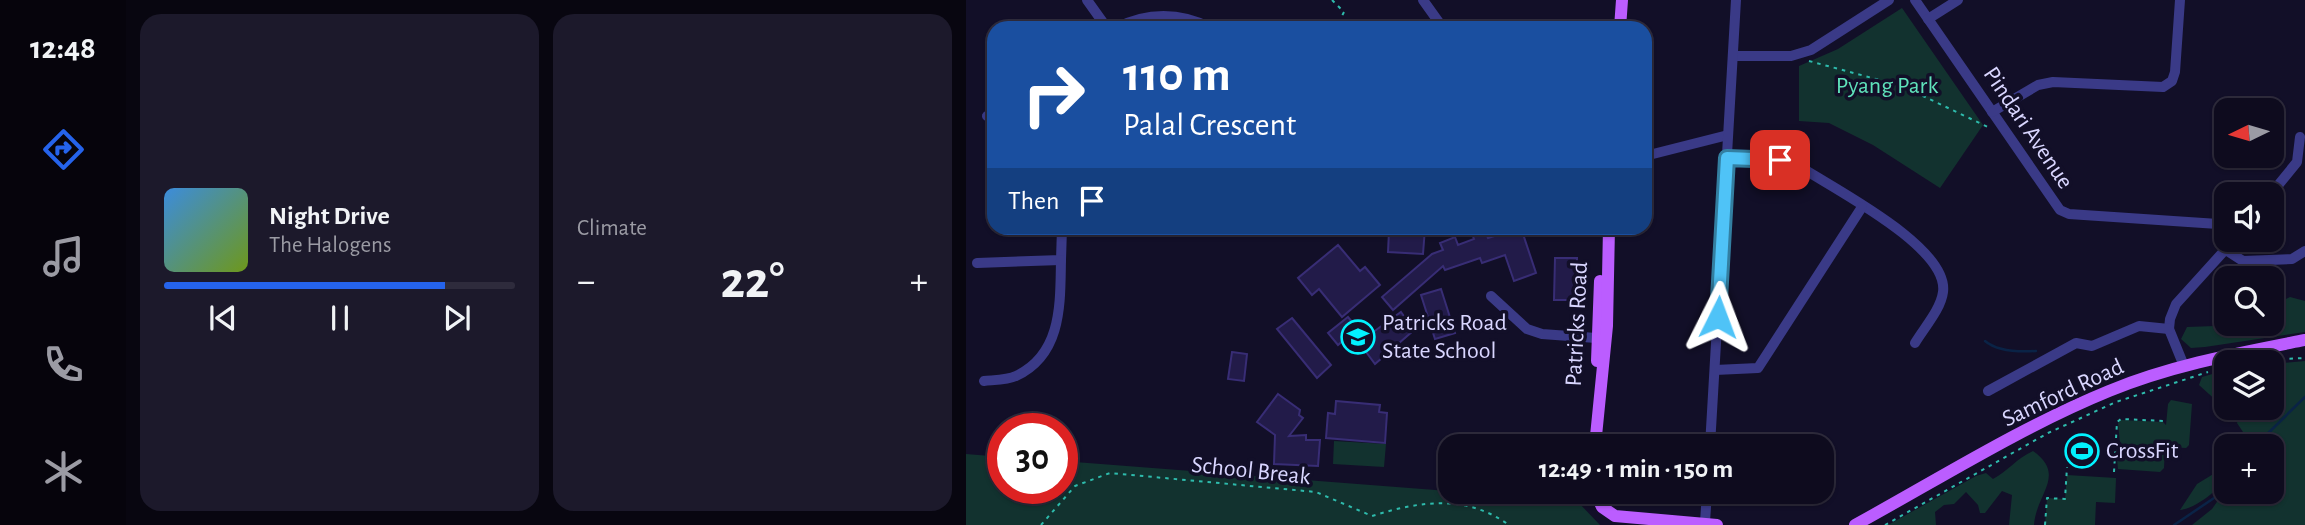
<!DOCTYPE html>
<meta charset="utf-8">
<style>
:root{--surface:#0e0b1e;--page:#1c192b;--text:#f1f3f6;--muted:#9b9ba4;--line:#2e2b3c;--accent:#2563eb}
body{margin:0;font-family:"Alegreya Sans",sans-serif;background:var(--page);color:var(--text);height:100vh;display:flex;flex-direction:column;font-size:26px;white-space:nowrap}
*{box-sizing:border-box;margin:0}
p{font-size:23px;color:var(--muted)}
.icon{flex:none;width:38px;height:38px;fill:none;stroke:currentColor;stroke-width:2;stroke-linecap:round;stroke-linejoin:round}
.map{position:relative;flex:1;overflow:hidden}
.sheet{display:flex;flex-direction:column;gap:14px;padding:14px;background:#080610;width:840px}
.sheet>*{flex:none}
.top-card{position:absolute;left:21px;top:21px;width:665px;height:214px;border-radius:21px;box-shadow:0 2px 5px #0004,0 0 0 2px var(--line);background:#1a4fa0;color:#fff;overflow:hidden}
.needle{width:46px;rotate:265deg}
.buttons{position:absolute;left:1248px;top:98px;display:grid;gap:14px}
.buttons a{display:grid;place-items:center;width:70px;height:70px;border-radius:14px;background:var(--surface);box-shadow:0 2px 5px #0004,0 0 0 2px var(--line);font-size:35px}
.speed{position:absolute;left:21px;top:413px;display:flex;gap:14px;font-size:35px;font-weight:700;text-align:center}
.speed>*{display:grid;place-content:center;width:91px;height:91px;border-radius:50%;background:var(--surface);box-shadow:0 2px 5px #0004,0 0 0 2px var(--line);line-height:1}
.speed .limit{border:10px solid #d22;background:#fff;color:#111}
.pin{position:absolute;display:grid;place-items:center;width:60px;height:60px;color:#fff;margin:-30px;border-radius:14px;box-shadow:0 4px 10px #0006}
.me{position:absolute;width:77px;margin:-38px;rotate:3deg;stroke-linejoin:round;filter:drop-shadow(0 0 5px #0008)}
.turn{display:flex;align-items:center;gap:24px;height:147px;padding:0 21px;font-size:32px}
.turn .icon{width:91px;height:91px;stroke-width:2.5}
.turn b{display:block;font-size:49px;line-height:60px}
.then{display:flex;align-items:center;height:66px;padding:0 21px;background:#0003;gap:14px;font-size:26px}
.big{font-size:52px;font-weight:700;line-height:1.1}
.sheet .tile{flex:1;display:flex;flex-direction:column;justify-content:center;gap:10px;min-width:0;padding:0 24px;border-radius:21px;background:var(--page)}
.song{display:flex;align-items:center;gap:21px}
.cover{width:84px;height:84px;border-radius:10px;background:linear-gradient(135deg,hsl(210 70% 55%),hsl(80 70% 35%))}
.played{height:7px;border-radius:4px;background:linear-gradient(90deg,var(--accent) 80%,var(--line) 80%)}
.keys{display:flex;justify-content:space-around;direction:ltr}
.heat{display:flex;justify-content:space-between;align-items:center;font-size:38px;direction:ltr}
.sheet .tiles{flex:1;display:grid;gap:14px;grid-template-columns:repeat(2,1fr)}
.trip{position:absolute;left:472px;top:434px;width:396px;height:70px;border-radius:21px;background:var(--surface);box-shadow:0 2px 5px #0004,0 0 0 2px var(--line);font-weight:700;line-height:70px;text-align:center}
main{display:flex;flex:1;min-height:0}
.menu{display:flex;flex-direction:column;width:126px;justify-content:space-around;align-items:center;background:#06040c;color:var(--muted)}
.menu .icon{width:49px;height:49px}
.menu .selected{color:var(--accent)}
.menu b{font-size:32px;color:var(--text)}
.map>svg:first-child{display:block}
.green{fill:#12322f}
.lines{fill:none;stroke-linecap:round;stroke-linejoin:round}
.stream{stroke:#0a2346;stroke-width:2.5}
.building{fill:#221b49;stroke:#382d75;stroke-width:2}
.path{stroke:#2ebbac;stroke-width:2;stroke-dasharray:3.5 5;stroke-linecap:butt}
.minor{stroke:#3a3a87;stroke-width:10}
.major{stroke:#bb5dff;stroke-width:12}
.route-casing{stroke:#337fa1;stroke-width:18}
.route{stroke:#4fc3f7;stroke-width:12}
.labels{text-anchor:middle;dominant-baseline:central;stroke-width:7;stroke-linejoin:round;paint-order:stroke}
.park-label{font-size:24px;fill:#5fe2bb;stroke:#120f28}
.street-label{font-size:24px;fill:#d9d6ff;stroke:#120f28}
.poi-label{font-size:24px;fill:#d9d6ff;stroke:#120f28;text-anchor:start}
</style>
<main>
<nav class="menu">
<b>12:48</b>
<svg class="icon selected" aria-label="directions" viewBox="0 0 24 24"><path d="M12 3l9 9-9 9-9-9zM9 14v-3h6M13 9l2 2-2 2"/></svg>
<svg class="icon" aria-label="music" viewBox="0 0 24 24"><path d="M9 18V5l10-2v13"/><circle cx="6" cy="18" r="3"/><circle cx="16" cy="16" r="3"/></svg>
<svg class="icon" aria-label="phone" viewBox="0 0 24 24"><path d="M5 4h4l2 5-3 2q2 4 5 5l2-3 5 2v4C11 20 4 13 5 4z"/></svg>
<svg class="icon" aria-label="climate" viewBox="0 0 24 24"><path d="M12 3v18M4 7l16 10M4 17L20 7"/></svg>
</nav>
<section class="sheet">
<div class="tiles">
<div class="tile">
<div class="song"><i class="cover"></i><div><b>Night Drive</b><p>The Halogens</p></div></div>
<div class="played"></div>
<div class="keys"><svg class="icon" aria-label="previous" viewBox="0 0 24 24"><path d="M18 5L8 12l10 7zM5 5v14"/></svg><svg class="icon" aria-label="pause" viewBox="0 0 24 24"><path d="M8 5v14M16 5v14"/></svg><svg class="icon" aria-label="next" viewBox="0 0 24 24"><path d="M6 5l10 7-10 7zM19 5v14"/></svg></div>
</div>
<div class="tile"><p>Climate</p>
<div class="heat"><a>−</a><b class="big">22°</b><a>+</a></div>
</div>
</div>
</section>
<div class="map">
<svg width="1339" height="525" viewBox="0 0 1339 525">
<rect width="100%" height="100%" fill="#120f28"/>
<g class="green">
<path d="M936,8L1017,125L974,188L907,145L863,123L833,121V66L872,49Z"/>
<path d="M1324,297L1339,301V332L1239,347L1225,348L1215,339L1221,327L1306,324V306Z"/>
<path d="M1339,361V525H1226L1246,509L1260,489V492H1306V446H1260C1260,455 1262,466 1260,474C1257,488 1229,509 1214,510L1231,484L1249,473L1252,450L1276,441L1277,432L1271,423L1277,408H1306V364Z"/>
<path d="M1260,370V408H1273L1263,412L1233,385L1236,377Z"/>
<path d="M1205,400L1226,404L1223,445L1220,448L1199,447L1198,468L1194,472L1152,469L1150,447L1154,444L1152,423L1155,420L1197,422L1200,425L1202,404Z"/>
<path d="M368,441L420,444L418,467L367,464Z"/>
<path d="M1067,451C1101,475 1070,494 1068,525H1043L1046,495L1036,491L1019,513H1014L1012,505L1000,492L988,504L978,505L969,512L970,525H922L1010,476L1020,473L1027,479C1042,471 1051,458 1067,451Z"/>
<path d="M0,454L37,457V488H96V461L611,501L634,525H0Z"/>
<path d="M1101,475L1150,478L1149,503L1130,502L1129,525H1079L1081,498L1099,499Z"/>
</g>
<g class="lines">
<g class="stream">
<path d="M1019,341C1032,352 1054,352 1070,351"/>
<path d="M1289,446L1339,397"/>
<path d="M1208,525L1254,494L1260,486"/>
</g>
</g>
<g class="building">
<path d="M427,228H459L457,254L422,252L423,231H427Z"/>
<path d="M509,228H518L522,238L555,228L570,273L548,281L539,255L516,263L514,258L479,270L477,266L427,310L416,297L466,254L477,250L474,243L489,237L492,245L508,239L504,229Z"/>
<path d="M372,245L394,271L399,267L414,285L376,317L353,289L346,295L332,278Z"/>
<path d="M589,258H611L610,300H588Z"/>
<path d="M475,289L489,333L469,339L455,295Z"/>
<path d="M435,312L448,330L409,364L386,333L372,345L362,333L382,317L399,338Z"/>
<path d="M326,318L365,365L351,378L311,329Z"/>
<path d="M266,352L281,354L278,381L262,379Z"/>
<path d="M312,394L334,410L333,415L337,418L323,436L340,435V440H354L352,466L308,464L309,435L291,422Z"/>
<path d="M370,401L414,405L413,412L421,413L419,443L360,438L362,413L369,414Z"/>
<path d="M1106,441L1128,442L1126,461L1105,460Z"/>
</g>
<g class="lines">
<g class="path">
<path d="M366,0L378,12L370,28"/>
<path d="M843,61L936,86L1024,128"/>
<path d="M371,228L374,231"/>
<path d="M1298,360L1339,358"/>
<path d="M1148,472L1151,422L1155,419L1199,421"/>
<path d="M75,525L109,486L144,473L350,492L406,516C454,501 500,494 543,525"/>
<path d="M919,525L1082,433L1150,402L1242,372"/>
<path d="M1079,525L1081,498L1099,499L1101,467"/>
</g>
<g class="minor">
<path d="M121,0L141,28"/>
<path d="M457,0L477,28"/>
<path d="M949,0L1094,210L1103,214L1252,224L1260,228"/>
<path d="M962,19L992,0"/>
<path d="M150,28C181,12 214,12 245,28"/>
<path d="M767,56H825L845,50L923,0"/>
<path d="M1026,112L1072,85L1087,82L1197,87L1206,81L1209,72L1214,0"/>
<path d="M21,116L28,113"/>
<path d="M679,156L762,135"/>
<path d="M761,158L814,161L833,166C868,189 983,247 977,292C975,309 958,328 949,343"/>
<path d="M1305,194L1331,162L1334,137"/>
<path d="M1260,250L1277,261L1326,259L1339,251"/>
<path d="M11,263L95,260L96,228"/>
<path d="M525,296L561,329L576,334L630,338"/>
<path d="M1218,366L1203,329L1204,319L1210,304L1268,240"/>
<path d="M749,370L792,368L896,207"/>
<path d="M18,381C27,380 42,380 50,376C97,354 94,302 95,260"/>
<path d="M1022,391L1110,343L1126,346L1173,326L1203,329"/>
<path d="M744,446L770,0"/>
<path d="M739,522L741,492"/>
</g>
<g class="major">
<path d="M654,28L656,0"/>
<path d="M631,361L634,281"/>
<path d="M629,446L641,326L643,228"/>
<path d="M629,492L636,507L649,516L751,525"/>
<path d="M889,525C973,479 1055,427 1143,391C1206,365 1273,353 1339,340"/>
</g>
</g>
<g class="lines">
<defs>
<path id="route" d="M752,317L761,158L814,160"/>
</defs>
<use href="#route" class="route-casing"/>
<use href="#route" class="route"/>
</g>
<defs>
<symbol id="school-ring" viewBox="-11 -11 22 22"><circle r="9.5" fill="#120f28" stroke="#02f2ff" stroke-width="1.5"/><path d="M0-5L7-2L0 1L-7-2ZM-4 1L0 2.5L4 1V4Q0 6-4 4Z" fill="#02f2ff"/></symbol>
<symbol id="stadium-ring" viewBox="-11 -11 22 22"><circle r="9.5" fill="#120f28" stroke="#02f2ff" stroke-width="1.5"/><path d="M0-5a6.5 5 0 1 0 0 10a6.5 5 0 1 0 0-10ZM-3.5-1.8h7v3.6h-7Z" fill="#02f2ff"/></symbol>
</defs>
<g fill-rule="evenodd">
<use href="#school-ring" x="373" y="318" width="38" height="38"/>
<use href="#stadium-ring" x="1097" y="432" width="38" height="38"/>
</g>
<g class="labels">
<g class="park-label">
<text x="921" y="86">Pyang Park</text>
</g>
<g class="street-label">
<text transform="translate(1062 128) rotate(56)">Pindari Avenue</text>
<text transform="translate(611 324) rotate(-87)">Patricks Road</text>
<text transform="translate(1097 393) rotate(-25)">Samford Road</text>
<text transform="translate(285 471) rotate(6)">School Break</text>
</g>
<g class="poi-label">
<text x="416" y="323">Patricks Road<tspan x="416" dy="28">State School</tspan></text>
<text x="1140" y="451">CrossFit</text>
</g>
</g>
</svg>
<div class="buttons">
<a><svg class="needle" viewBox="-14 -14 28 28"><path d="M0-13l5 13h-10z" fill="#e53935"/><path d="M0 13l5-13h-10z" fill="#9b9ba4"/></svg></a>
<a><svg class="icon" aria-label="sound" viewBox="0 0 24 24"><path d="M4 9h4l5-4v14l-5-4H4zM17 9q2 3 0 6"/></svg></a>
<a><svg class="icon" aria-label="search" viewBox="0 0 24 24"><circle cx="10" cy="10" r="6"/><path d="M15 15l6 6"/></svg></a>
<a><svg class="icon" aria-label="layers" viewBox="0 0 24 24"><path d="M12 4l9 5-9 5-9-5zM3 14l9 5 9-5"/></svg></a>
<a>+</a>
</div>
<div class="speed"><div class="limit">30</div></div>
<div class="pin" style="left:814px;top:160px;background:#d93025"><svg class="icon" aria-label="arrive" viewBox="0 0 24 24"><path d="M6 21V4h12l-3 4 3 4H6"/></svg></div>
<svg class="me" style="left:752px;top:317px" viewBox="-20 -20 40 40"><path d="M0-17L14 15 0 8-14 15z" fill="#4fc3f7" stroke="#fff" stroke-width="4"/></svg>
<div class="trip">12:49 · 1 min · 150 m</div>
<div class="top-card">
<div class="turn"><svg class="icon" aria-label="right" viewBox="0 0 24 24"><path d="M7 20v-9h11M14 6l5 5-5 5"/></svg><div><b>110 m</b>Palal Crescent</div></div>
<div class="then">Then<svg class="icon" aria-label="arrive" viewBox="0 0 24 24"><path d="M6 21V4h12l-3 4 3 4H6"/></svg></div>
</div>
</div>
</main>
